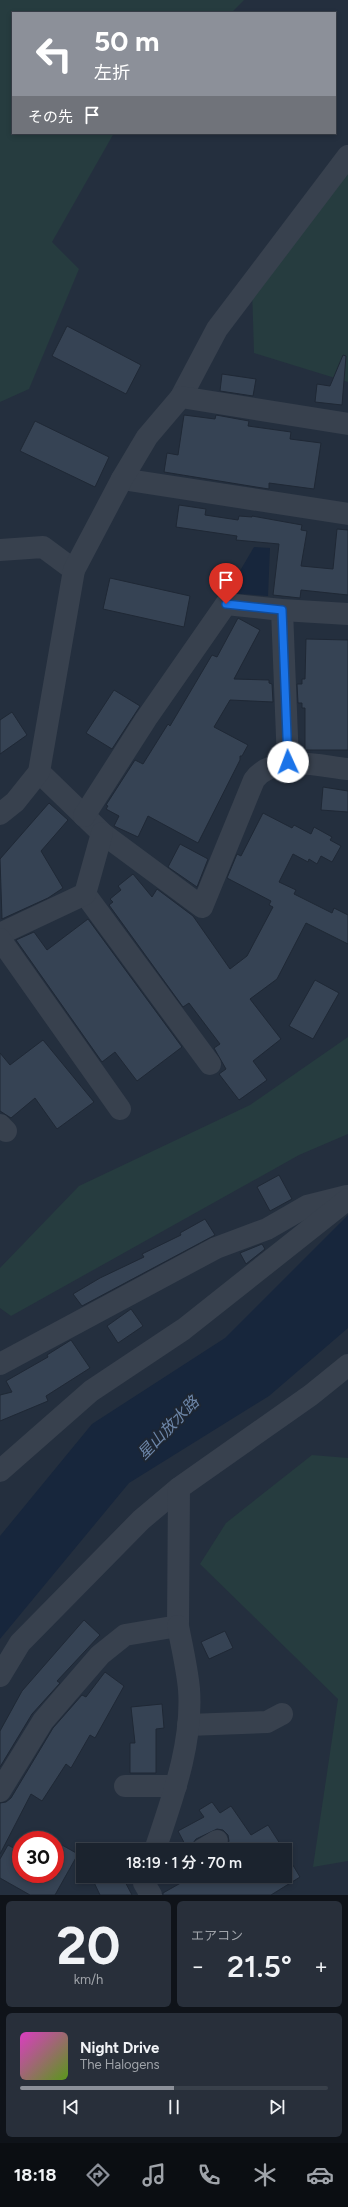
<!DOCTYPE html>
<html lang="ja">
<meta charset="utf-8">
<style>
:root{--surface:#1b232e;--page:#282f3a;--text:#f1f3f6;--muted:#a0a4aa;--line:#39404a;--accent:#8c9099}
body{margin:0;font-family:Figtree,"Noto Sans JP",sans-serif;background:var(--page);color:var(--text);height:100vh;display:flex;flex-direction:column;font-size:15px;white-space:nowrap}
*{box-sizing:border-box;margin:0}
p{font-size:13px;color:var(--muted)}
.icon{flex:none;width:22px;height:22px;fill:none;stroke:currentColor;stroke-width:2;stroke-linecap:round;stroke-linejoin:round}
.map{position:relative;height:1895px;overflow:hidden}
.sheet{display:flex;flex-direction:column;gap:6px;padding:6px;background:#0f1319;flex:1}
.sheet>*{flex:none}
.banner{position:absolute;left:12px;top:12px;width:324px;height:122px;border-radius:0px;box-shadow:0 2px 6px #0003,0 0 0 1px var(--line);background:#8c9099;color:#fff;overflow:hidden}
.speed{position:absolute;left:12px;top:1831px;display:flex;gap:8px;font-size:20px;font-weight:700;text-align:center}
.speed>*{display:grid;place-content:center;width:52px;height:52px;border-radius:50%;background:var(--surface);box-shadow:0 2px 6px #0003,0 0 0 1px var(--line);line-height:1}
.speed .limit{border:6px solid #d22;background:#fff;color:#111}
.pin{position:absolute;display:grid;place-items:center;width:34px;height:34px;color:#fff;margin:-41px -17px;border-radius:50% 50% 50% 0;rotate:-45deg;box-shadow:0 0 4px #0007}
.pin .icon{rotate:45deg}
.me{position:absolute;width:44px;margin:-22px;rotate:358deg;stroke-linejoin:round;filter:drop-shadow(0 0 3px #0008)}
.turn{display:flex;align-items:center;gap:14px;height:84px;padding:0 16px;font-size:18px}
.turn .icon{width:52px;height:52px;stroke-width:2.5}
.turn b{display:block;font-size:28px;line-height:34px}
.then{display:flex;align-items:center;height:38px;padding:0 16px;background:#0003;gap:8px;font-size:15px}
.big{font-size:30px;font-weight:600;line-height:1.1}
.sheet .widget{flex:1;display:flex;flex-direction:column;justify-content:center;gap:6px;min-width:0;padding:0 14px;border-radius:6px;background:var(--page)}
.sheet .dial{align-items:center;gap:0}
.dial b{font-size:52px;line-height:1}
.song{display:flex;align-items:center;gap:12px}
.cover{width:48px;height:48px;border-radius:6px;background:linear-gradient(135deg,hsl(310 70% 55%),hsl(90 70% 35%))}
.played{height:4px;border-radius:2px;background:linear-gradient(90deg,var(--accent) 50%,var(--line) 50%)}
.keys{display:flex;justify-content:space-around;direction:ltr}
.heat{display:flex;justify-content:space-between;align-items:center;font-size:22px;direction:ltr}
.sheet .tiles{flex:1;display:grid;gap:6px;grid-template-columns:1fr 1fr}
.widget:last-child{grid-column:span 2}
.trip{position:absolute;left:76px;top:1843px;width:216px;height:40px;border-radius:0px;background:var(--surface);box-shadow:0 2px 6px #0003,0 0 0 1px var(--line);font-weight:600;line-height:40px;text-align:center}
.menu{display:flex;height:64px;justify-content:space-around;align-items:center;background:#0b0e12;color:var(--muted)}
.menu .icon{width:28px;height:28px}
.menu .current{color:var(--accent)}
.menu b{font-size:18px;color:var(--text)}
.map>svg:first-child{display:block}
.green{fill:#263c3f}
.water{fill:#17263c}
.building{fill:#364354;stroke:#1f2835}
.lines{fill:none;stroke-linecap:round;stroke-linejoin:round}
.minor{stroke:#38414e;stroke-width:22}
.route-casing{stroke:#114b97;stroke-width:10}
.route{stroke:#1a73e8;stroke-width:7}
.labels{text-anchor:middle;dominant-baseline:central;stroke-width:4;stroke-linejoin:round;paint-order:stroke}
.water-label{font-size:16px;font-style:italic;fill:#6d86a8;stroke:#1d2633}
</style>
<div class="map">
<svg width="348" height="1895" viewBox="0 0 348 1895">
<rect width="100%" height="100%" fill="#242f3e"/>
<g class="green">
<path d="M0,0H244L231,13H13V133H114L52,242L79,269L29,389L0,402Z"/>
<path d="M348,167V382L254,353L252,288Z"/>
<path d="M348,1037V1134L299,1155L11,1316L0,1308V1268L79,1186L250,1105Z"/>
<path d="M312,1455L348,1458V1861L313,1867L338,1699L200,1564L226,1523Z"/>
</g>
<g class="water">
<path d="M254,547L270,548L268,596L227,593Z"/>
<path d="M348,1215V1328L269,1396L129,1483L0,1639V1536L92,1424L225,1338Z"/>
</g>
<g class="building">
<path d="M67,326L141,365L126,394L52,356Z"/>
<path d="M343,355L346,356L342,405L315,402L317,384L330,386Z"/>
<path d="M222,374L256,379L253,396L220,391Z"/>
<path d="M184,415L215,419L216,415L249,421L248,426L291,432L290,439L321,443L314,489L269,483V489L256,487L164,472L167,453L178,455Z"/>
<path d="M35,421L109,457L95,487L20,451Z"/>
<path d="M179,505L206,509L205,515L238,520L239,516L252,517V516L302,525L301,530L307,531L301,566L333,569L337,529L348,530V595L301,590L300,598L273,595L279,544L236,540L237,536L176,527Z"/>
<path d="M110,578L190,596L184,627L103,609Z"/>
<path d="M238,618L260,630L234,679L269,680V683L272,684L273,702L230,700L214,727L248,745L242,756H240V760L198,843L148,816L138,837L114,826L119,816L106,809L108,806L106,805L135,760L143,764L168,724L170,726L212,655L217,657Z"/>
<path d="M306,639L348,640V750H305V708H302V703H298L297,684H302V679H305Z"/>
<path d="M114,690L140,706L112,749L86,733Z"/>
<path d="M12,712L27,735L0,754V720Z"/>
<path d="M323,787L348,791V812L321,810Z"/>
<path d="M49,803L68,820L41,851L63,888L48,898L2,919L0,859Z"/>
<path d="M263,813L292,828L294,825L311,834L314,827L332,837L330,840L341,846L332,862L321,856L317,864L309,859L308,862L293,854L279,882L296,890L294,894L332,913L334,908L348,915V944L306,923L277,979L250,999L281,1039L253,1061L267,1080L239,1100L219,1074L226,1069L214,1048L220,1044L189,1003L183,1007L109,905L113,902L110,899L121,890L118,886L133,874L152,897L157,889L193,916L230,969L247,956L273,907L269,905L271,901L227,878L237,854L241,856Z"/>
<path d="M180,844L208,859L197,887L168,867Z"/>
<path d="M88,919L182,1047L137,1081L115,1052L102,1062L16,940L34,932L47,950Z"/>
<path d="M315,980L339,993L313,1039L289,1026Z"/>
<path d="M43,1040L94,1102L57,1129L35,1098L11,1118L0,1111V1053L10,1065Z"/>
<path d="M279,1175L292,1199L270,1211L257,1187Z"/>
<path d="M205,1219L215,1235L82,1306L73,1294L100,1278L144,1257L142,1254L181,1235L180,1233Z"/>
<path d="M262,1244L265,1249L246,1264L240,1253Z"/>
<path d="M131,1309L143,1326L118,1343L107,1326Z"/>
<path d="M71,1340L90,1368L46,1396L48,1401L0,1421V1395L12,1392L6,1381L48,1357L47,1355Z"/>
<path d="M84,1620L100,1635L57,1681L60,1683L32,1714L0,1767V1731L22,1691Z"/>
<path d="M225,1631L233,1648L209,1659L201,1642Z"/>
<path d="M105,1672L124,1686L95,1738L90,1735L71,1768L66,1764L42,1801L31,1794L0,1854V1803L6,1802L11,1798L53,1728L82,1695L86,1697Z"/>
<path d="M162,1704L164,1728L156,1729V1773H130V1743H135L131,1707Z"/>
<path d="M212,1802L220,1813L231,1806L251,1835L268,1825L284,1850H225L229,1841L228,1835L223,1830L217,1829L196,1839L188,1850L178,1831L204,1817L199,1810Z"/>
<path d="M8,1845L21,1852V1874H55V1856L62,1845L78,1854L55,1895H30L0,1878V1859Z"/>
<path d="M285,1852L300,1877L271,1895H163V1893L193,1876H285Z"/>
<path d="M91,1876H122L132,1895H100Z"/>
</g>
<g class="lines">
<g class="minor">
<path d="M181,397L217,329L348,156"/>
<path d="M122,479L348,514"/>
<path d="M0,550L43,547L74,570"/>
<path d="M282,610L288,762"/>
<path d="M39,772L102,833L202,907L254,780C274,753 319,766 348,769"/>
<path d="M0,814L15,802L39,772L74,570L122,479L147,437L181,397L348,424"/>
<path d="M84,816L146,719L226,604L282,610L348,614"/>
<path d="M85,894L210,1064"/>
<path d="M0,934L85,894L102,833"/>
<path d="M0,939L120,1109"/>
<path d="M0,1125L6,1131"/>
<path d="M0,1364L216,1248L267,1229L307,1206L347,1196"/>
<path d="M0,1471L91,1391L184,1329L348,1199"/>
<path d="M0,1676L20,1643L141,1520L179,1488"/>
<path d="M188,1725L267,1722L282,1714"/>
<path d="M125,1786H176"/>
<path d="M0,1791L43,1721L100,1655L125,1635L178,1626L179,1488L311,1395L348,1365"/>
<path d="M155,1850C172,1799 193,1744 189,1689C187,1668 182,1647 178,1626"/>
<path d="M202,1850L217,1841"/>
<path d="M147,1876L144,1883L151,1895"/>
</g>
</g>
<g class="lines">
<defs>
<path id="route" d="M226,604L282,610L288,762"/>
</defs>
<use href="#route" class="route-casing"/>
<use href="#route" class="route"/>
</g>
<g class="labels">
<g class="water-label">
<text transform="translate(168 1428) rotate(-46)">星山放水路</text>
</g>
</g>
</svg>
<div class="speed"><div class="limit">30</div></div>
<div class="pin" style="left:226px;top:604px;background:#d93025"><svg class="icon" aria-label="arrive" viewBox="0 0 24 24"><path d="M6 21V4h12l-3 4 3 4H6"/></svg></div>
<svg class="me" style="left:288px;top:762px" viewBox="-20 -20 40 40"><circle r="19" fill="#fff"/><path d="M0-13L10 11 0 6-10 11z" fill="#1a73e8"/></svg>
<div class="trip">18:19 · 1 分 · 70 m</div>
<div class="banner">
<div class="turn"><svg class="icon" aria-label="left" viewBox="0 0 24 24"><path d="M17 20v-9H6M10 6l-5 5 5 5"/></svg><div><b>50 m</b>左折</div></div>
<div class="then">その先<svg class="icon" aria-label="arrive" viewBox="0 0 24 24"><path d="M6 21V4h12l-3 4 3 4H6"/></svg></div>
</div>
</div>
<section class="sheet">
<div class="tiles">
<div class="widget dial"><b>20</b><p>km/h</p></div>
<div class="widget"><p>エアコン</p>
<div class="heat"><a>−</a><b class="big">21.5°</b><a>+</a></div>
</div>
<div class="widget">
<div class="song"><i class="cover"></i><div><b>Night Drive</b><p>The Halogens</p></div></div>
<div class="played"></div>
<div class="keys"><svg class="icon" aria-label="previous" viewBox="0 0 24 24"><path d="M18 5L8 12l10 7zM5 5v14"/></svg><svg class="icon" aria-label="pause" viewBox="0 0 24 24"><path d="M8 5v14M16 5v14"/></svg><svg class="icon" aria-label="next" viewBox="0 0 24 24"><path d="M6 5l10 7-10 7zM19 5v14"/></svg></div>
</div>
</div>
</section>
<nav class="menu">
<b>18:18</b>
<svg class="icon current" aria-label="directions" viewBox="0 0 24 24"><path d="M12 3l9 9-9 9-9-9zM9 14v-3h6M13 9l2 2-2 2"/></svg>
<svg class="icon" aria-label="music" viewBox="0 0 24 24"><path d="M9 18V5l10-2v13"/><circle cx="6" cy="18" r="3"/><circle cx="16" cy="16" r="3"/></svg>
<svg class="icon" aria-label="phone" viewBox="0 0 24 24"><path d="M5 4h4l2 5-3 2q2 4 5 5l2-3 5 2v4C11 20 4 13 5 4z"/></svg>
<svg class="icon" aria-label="climate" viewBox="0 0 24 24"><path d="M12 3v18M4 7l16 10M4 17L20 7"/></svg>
<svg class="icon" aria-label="car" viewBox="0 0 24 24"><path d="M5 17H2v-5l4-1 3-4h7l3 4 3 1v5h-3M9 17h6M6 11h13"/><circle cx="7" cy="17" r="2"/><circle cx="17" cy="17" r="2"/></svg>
</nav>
